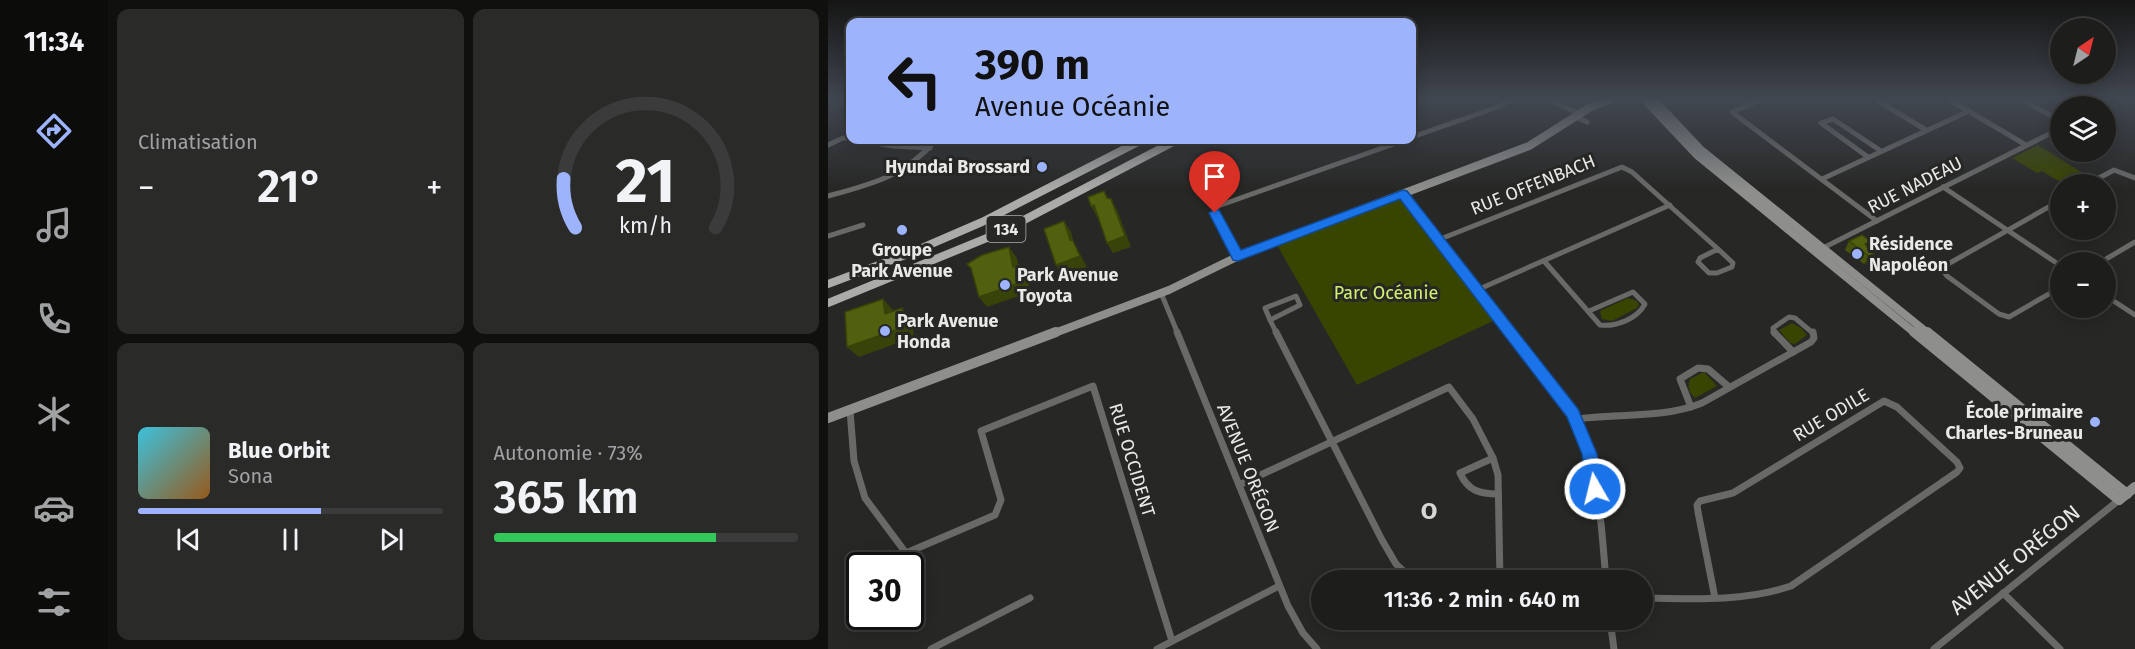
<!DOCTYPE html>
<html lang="fr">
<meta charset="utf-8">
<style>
:root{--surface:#1d1d1c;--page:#2a2a29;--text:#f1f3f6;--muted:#a0a2a3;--line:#3b3b3b;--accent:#9db4fd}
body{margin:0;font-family:"Fira Sans",sans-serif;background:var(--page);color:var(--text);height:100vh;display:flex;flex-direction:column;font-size:22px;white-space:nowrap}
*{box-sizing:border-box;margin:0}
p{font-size:20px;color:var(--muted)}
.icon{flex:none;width:33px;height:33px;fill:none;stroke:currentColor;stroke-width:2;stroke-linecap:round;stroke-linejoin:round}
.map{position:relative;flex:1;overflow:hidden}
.details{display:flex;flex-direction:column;gap:9px;padding:9px;background:#10100f;width:720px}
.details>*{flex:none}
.top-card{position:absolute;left:18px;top:18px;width:570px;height:126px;border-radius:12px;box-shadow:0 3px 15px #0003,0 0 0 2px var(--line);background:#9db4fd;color:#111;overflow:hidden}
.needle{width:39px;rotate:35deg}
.controls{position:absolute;left:1222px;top:18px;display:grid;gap:12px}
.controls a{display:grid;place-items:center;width:66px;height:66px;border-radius:50%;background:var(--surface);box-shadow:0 3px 15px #0003,0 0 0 2px var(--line);font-size:30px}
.speed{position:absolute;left:18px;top:552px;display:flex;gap:12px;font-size:30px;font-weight:700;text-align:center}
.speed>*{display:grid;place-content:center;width:78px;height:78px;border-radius:50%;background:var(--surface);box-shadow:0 3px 15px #0003,0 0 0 2px var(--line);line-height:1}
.speed .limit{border:3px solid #111;border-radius:9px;background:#fff;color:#111}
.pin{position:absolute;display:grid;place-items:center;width:51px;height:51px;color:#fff;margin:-62px -26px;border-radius:50% 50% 50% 0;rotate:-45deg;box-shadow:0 0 6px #0007}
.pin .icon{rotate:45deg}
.me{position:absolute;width:66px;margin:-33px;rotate:352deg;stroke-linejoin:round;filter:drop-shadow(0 0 4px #0008)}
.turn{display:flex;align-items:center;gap:21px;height:126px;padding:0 30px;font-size:27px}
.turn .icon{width:78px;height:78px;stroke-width:2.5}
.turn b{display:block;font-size:42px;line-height:51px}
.big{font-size:45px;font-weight:600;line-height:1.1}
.details .widget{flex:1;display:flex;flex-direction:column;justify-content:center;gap:9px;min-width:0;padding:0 21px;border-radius:12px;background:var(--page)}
.details .dial{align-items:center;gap:0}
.dial svg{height:156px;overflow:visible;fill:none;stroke:var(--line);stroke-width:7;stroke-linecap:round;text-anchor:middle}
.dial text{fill:var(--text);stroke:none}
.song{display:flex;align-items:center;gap:18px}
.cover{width:72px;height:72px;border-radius:9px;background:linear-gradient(135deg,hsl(190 70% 55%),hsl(30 70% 35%))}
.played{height:6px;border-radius:3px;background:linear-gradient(90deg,var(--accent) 60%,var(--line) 60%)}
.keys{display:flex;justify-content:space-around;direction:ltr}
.heat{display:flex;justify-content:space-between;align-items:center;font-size:33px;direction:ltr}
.charge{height:9px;border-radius:4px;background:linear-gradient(90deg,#34c759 73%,var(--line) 0)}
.details .tiles{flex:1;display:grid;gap:9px;grid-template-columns:repeat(2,1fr)}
.trip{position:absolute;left:483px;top:570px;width:342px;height:60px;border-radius:30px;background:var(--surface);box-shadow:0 3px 15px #0003,0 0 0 2px var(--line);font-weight:600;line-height:60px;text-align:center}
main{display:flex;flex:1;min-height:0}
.menu{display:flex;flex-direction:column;width:108px;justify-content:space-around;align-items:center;background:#0c0c0b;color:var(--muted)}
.menu .icon{width:42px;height:42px}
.menu .active{color:var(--accent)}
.menu b{font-size:27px;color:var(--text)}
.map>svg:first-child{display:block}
.green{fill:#384500}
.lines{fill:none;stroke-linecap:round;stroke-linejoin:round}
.street-far1{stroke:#696968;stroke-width:5}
.street{stroke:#696968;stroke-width:7}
.secondary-far1{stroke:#8e8f8d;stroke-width:8}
.secondary{stroke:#8e8f8d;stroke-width:10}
.primary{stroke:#abaca9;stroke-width:8}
.wall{fill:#45530d}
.shaded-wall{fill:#38430a}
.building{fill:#50600f;stroke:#38430a;stroke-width:1.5}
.route{fill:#1a73e8;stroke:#114b97;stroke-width:1.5}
.poi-dot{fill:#9db4fd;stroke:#272725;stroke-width:2}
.labels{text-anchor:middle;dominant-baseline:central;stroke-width:6;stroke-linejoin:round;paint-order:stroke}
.shield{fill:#272725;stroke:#afafae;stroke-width:1.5}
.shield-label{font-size:16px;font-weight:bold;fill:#e9e9e8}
.poi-label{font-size:18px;font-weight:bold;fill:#e9e9e8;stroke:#272725;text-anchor:start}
.street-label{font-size:18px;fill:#e9e9e8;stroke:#272725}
.park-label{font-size:18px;fill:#d3f170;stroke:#272725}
.near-street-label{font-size:21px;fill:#e9e9e8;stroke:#272725}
.near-neighbourhood-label{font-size:24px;font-weight:bold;fill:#d7d8d5;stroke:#272725}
</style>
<main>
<nav class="menu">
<b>11:34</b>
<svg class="icon active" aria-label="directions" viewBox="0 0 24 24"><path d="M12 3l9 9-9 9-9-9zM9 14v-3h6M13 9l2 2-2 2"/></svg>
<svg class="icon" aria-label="music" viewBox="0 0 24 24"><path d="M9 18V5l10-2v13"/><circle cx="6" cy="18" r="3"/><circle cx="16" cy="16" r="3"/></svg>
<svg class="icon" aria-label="phone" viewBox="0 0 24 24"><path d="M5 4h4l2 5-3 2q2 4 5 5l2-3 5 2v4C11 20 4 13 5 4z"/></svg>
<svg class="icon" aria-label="climate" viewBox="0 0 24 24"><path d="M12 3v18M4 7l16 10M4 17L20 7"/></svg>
<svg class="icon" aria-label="car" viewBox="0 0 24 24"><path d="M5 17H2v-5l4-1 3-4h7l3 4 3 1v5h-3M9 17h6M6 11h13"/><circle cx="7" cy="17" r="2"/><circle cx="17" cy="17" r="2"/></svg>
<svg class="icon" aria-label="filters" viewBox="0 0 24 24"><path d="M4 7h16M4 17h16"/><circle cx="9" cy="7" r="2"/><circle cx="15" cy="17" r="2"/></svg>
</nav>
<section class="details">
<div class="tiles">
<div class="widget"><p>Climatisation</p>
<div class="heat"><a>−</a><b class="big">21°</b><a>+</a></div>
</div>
<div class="widget dial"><svg viewBox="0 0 100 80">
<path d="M14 69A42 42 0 1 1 86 69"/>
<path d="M14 69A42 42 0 0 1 8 44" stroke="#9db4fd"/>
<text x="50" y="56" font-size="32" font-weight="700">21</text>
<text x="50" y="72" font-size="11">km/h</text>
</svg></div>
<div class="widget">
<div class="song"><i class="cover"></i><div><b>Blue Orbit</b><p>Sona</p></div></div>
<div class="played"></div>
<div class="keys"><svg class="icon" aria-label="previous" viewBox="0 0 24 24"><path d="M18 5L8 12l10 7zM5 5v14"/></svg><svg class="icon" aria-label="pause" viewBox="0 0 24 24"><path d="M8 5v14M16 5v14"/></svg><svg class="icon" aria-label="next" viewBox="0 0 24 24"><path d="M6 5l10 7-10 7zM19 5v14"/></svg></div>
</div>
<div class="widget"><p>Autonomie · 73%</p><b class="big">365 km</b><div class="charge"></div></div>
</div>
</section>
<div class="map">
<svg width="1307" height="649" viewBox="0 0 1307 649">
<rect width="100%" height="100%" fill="#272725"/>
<g class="green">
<path d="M1210,145L1263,178C1240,189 1234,183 1214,171L1209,173L1184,158Z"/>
<path d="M573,199L667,320L529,385L449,245Z"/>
<path d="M800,298L809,301L811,305L809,308L784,321L774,319L772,311Z"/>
<path d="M964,323L973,328L979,335L967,344L962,343L951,330Z"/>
<path d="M876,372L889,386L867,398C861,393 859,387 862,379Z"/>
</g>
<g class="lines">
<g class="street-far1">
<path d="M718,99L752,114"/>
<path d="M935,99L904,112L1049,221"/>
<path d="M1047,99L1098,130"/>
<path d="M1120,99L1198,145"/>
<path d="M1193,99L1233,121"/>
<path d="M1265,99L1274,106"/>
<path d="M748,117L759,122"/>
<path d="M584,137L667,108L685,99"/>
<path d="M31,140L65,146L102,148"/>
<path d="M0,145L15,138H22"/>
<path d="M1040,157L993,123L1005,119L1053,151"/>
<path d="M994,179L1141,111"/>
<path d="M1260,184L1286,170L1307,178"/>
<path d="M1115,187L1233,266"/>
<path d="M575,194L684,334"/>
<path d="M0,196C44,184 77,176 108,140"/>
<path d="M1233,200L1113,268L1119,276L1171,314L1181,317L1233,287"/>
<path d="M0,236L35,225"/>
<path d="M610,240L794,167L804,172L890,249"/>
<path d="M890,249L905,263L904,267L889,273H881L870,262L872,258Z"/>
<path d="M993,249L1233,128"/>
<path d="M409,256L386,213L390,206L577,140"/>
<path d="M716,261L772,325C788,327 809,319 817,304L805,292L761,311"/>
<path d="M1273,262L1307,242"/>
<path d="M649,290L842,205"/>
<path d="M333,293L350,334"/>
<path d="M468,296L472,305L442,320L437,308Z"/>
<path d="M1278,296L1307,315"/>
<path d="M442,320L449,334"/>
<path d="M946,334L945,328L961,317L967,318L986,334"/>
</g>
<g class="street">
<path d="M349,332L460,606L475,633L489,649"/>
<path d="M448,332L554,540L568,564L585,580"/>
<path d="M683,332C704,360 730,387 746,418C772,467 773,526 778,580"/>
<path d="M946,332L965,352"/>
<path d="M863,407L852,379L870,368L880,369L901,387"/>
<path d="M22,410L26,461L37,498L78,553L167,515L173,500L153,431L265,386L344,641"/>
<path d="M748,419C790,413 834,419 874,403L983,342L986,338L985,332"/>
<path d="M665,458L632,473C640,491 652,494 670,494"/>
<path d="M411,485L621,387L645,419L665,458L670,475L672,580"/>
<path d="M1175,593L1232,649"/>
<path d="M814,598C865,599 914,602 963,586L1129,472L1132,468L1129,462L1069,407L1056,401L905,493L872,501L869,505L870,512L887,598"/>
<path d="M782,620L786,649"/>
<path d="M103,649L202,598"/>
<path d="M329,649L451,586"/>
<path d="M1106,649L1291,500"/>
</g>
<g class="secondary-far1">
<path d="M816,99L870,156L1088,334"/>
<path d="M825,99L872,149L1101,334"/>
<path d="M224,334L341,290L415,254L701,146L761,108L782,99"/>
</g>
<g class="secondary">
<path d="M1086,332L1291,500L1307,487"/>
<path d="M1099,332L1299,494"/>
<path d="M0,418L228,332"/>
</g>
<g class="primary">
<path d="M0,284L80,254L154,222L314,140"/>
<path d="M0,303L171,233L349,140"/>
</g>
</g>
<path class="wall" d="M1021,241L1039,247L1042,260L1036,264L1017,250Z"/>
<g class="shaded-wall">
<path d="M283,199L289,210L303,247L285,253L279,243Z"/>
<path d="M266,205L272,216L269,217L263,206Z"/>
<path d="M236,221L243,232L246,243L259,267L235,276L228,265L242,240Z"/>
<path d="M181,247L189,258L193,278L185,267Z"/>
<path d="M1047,252L1042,260L1036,264L1041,256Z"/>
<path d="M191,265L199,275L202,292L159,307L151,297Z"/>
<path d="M55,299L65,310L67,325L57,314Z"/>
<path d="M74,308L84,319L86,337L31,357L19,347Z"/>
</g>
<g class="building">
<path d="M276,191L279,198L283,199L297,236L279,243L266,205L263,206L260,197Z"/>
<path d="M236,221L242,240L245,241L252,256L228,265L216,229Z"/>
<path d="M1034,235L1042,241L1037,244L1039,247L1047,252L1041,256L1021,241Z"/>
<path d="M181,247L185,267L191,265L194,282L151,297L143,268L139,264L154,255Z"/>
<path d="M55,299L57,314L74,308L76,327L19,347L17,312Z"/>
</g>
<linearGradient id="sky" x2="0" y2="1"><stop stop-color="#151514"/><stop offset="0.52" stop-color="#414751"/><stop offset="1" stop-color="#414751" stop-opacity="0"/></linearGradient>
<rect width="1307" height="190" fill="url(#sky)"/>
<path class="route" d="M575,190L579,191L750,409L769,454L775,489L773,494L767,497L762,494L759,489L754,454L739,417L572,199L410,261L405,260L381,213L387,209L391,210L413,250Z"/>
<g class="poi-dot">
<circle cx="214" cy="167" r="6"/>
<circle cx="74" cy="230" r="6"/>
<circle cx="1029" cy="254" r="6"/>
<circle cx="177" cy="285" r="6"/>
<circle cx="57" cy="331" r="6"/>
<circle cx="1267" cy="422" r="6"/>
</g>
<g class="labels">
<rect class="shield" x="158.5" y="216" width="39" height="26" rx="4.5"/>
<g class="shield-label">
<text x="178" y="229">134</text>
</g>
<g class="poi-label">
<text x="202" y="167" text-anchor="end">Hyundai Brossard</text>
<text x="1041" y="244">Résidence<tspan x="1041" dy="21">Napoléon</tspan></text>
<text x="74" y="250" text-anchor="middle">Groupe<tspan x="74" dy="21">Park Avenue</tspan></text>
<text x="189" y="275">Park Avenue<tspan x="189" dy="21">Toyota</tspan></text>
<text x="69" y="321">Park Avenue<tspan x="69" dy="21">Honda</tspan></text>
<text x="1255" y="412" text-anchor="end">École primaire<tspan x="1255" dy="21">Charles-Bruneau</tspan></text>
</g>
<g class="street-label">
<text transform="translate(705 185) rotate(-22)">RUE OFFENBACH</text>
<text transform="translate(1087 185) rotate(-27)">RUE NADEAU</text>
<text transform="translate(1003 415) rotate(-31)">RUE ODILE</text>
<text transform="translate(304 460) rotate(73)">RUE OCCIDENT</text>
<text transform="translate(420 468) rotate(68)">AVENUE ORÉGON</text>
</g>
<g class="park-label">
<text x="558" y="293">Parc Océanie</text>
</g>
<g class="near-street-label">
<text transform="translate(1187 560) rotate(-39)">AVENUE ORÉGON</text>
</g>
<g class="near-neighbourhood-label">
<text x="601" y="511">O</text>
</g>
</g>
</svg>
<div class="controls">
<a><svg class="needle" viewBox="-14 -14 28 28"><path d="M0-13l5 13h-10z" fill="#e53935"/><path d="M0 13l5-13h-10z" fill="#a0a2a3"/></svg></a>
<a><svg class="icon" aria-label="layers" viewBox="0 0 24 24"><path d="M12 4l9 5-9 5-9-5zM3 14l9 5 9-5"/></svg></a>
<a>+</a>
<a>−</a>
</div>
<div class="speed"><div class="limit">30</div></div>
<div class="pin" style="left:387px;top:213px;background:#d93025"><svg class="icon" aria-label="arrive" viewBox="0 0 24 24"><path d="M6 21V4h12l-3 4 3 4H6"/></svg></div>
<svg class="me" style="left:767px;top:489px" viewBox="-20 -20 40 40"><circle r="17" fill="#1a73e8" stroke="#fff" stroke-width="3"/><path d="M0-11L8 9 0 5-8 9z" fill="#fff"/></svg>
<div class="trip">11:36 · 2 min · 640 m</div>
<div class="top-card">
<div class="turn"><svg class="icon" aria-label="left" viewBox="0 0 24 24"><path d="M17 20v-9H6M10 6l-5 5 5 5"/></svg><div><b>390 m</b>Avenue Océanie</div></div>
</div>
</div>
</main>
